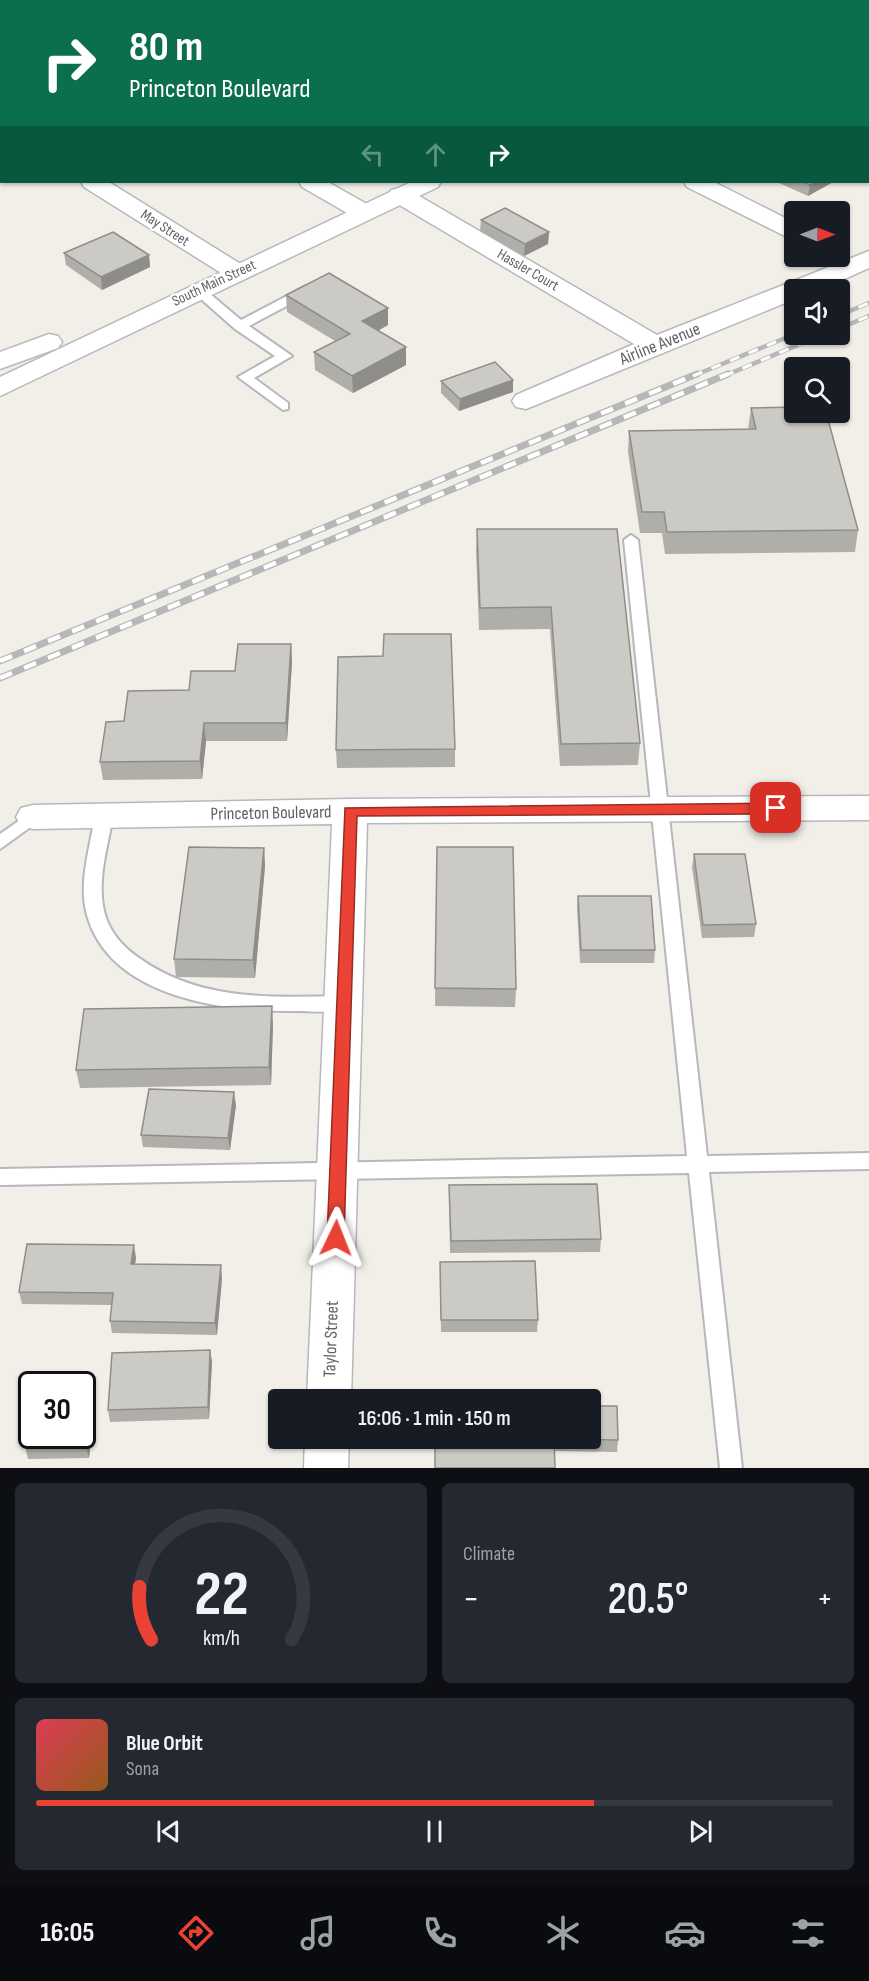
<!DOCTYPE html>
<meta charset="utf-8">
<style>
:root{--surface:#171b24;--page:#242831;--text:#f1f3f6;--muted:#9ea1a6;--line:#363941;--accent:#ea4335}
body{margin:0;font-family:"Sofia Sans Condensed",sans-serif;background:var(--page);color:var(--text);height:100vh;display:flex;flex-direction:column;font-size:22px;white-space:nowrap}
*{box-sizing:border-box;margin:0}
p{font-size:20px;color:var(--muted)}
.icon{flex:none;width:33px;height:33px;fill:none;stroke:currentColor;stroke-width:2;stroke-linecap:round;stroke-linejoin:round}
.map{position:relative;height:1468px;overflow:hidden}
.details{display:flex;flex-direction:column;gap:15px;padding:15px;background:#0d0f14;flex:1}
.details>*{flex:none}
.banner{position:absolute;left:0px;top:0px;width:870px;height:183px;box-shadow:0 2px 4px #0004;background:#0b6e4f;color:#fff;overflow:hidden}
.needle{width:39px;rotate:90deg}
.tools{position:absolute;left:784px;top:201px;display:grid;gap:12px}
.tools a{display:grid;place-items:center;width:66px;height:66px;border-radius:6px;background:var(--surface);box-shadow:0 2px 4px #0004;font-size:30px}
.speed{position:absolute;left:18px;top:1371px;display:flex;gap:12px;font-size:30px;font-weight:700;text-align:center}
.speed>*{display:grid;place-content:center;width:78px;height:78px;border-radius:50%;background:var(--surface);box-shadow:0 2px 4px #0004;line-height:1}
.speed .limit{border:3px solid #111;border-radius:9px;background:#fff;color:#111}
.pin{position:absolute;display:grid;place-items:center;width:51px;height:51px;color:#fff;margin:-26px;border-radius:12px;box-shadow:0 3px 9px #0006}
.me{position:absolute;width:66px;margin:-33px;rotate:2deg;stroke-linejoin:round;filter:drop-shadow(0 0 4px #0008)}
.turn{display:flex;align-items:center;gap:21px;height:126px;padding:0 30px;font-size:27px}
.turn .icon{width:78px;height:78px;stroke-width:2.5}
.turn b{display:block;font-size:42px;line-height:51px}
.lanes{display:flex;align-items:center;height:57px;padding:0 30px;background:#0003;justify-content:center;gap:30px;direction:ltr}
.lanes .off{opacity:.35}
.big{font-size:45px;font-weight:600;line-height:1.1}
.details .tile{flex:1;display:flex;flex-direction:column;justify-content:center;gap:9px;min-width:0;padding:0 21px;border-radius:9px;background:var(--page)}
.details .dial{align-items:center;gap:0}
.dial svg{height:156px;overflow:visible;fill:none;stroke:var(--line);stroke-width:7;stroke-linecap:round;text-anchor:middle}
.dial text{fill:var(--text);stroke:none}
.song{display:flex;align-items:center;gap:18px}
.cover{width:72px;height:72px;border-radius:9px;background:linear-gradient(135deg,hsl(350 70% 55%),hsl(30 70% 35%))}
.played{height:6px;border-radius:3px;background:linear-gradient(90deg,var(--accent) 70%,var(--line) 70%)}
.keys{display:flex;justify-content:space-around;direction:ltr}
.heat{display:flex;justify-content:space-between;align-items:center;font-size:33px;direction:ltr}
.details .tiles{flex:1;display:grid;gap:15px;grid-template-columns:1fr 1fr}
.tile:last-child{grid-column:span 2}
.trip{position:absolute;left:268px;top:1389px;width:333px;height:60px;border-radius:6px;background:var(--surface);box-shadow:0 2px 4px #0004;font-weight:600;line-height:60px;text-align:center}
.menu{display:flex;height:96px;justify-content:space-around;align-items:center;background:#090b0e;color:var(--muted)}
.menu .icon{width:42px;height:42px}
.menu .current{color:var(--accent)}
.menu b{font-size:27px;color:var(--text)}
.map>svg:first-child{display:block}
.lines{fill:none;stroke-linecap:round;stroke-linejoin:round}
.lane-casing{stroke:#b5b8bc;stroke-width:4}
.street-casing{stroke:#b5b8bc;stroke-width:3}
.secondary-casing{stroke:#b6babf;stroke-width:3}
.lane{fill:#fff;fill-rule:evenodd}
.street{fill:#fff;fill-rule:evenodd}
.secondary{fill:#fff;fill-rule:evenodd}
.rail-far1-casing{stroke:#b6b7b8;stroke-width:4.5}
.rail-casing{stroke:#b6b7b8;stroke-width:7}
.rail-far1{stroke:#fff;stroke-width:3;stroke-dasharray:10;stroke-linecap:butt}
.rail{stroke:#fff;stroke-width:4.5;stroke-dasharray:13;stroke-linecap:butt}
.wall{fill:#afaea9}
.shaded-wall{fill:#8f8d8a}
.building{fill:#cccac5;stroke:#8f8d8a;stroke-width:1.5}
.route{fill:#ea4335;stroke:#982c22;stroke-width:1.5}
.labels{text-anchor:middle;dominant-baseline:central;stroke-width:4.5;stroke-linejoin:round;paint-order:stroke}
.far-street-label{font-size:15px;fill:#5f6368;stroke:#fff}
.street-label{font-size:18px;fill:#5f6368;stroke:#fff}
</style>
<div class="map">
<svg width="869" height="1468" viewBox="0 0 869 1468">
<rect width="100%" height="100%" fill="#f1efe8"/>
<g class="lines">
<defs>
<g id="lane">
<path d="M703,0H715L702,2Z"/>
<path d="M758,0H770L757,2Z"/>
<path d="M792,0H804L805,2H793Z"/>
<rect x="868" y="116" width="1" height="6"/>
<path d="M306,286L311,287V293L249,326L292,356L254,378L288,403V409L283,410L238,377L275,356L235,329L192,291L198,287L203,288L241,320Z"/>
<path d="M631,535L638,540L707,1156L869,1153V1169L709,1172L742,1468H720L689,1173L0,1185V1169L687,1156L624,540Z"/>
<path d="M104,810L110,812L113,816C108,845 98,876 103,906C107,930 122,947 142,960C203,1002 273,997 344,996L351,998L353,1003L351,1008C334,1014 313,1011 296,1011C225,1012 110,998 87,915C78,883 90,848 95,816L98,812Z"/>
<path d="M33,811L39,813L42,817L39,821L0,849V834Z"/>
</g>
<g id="street">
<path d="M135,0H159L134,2Z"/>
<path d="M273,0H296L297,2H274Z"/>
<path d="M588,0H611L612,2H589Z"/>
<rect x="0" y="47" width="2" height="14"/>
<path d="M868,56L869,57V71H868Z"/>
<path d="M0,115H2V130L0,129Z"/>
<path d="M81,182H109L247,268L251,273L247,278L238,281L229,278L84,187Z"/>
<path d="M299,182H328L372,207L375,212L372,217L363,219L354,217L302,187Z"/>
<path d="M684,182H714L795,223V241L687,187Z"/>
<path d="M400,188L409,190L657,335L869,251V268L820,290H795V299L526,409L516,407L512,401L516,395L634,344L391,200L388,195L391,190Z"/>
<path d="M869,796V820L367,823L351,1400H307L332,824L33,829L21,826L16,817L21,808L33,805L350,799Z"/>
<path d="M305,1438H349L348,1468H304Z"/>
</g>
<g id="secondary">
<path d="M817,0H840L816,2Z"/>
<path d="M411,182H441L438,187L0,396V377Z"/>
<path d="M49,334L58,336L62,342L58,348L0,369V352Z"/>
</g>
</defs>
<use href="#lane" class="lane-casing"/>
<use href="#street" class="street-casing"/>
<use href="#secondary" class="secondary-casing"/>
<use href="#lane" class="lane"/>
<use href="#street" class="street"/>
<use href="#secondary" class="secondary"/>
<defs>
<g id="rail-far1">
<path d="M840,315L869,303"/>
<path d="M840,328L869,316"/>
<path d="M693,376L795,334"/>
<path d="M724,376L824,334"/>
</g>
<g id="rail">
<path d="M0,661L697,374"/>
<path d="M0,678L728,374"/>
</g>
</defs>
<use href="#rail-far1" class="rail-far1-casing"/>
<use href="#rail" class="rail-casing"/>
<use href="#rail-far1" class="rail-far1"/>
<use href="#rail" class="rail"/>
</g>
<g class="wall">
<path d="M32,0H75L74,2H33Z"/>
<path d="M366,0H405V1L367,2Z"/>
<rect x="492" y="0" width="59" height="2"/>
<path d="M718,0H756L753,2H721Z"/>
<path d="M779,182H833L808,196L779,183Z"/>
<path d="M481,220L549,232L548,244L524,256L480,231Z"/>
<path d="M64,253L149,255L150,267L102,290L66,265Z"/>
<path d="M286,295L388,308V325L378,331L406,347V365L353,393L315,370L314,352L335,341L287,312Z"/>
<path d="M441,381L513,392L459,411L441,393Z"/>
<path d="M751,408L858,530L855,552L665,554L662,533H640L628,452L629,431L748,429Z"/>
<path d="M477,529H617L640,743L638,765L560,766L550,629L479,630L476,551Z"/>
<path d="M291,644L292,662L287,741H206L202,779L103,780L100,762L124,721L189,690L235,671Z"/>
<path d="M455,749V767L337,768L336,750Z"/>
<path d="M437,847L516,989L515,1007L435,1006Z"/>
<path d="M264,848L265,866L255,978L176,977L174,959Z"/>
<path d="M694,854L756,924L754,937L702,938L692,867Z"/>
<path d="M578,896L655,950L654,963H580L577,908Z"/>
<path d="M273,1024L271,1085L80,1088L76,1070Z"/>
<path d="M236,1105L230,1150L143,1147L141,1135Z"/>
<path d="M449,1185L601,1239L600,1252L450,1253Z"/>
<path d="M136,1258L135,1264L222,1278L217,1335L112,1333L110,1321L112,1305L22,1304L19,1292Z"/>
<path d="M440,1262L538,1320L537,1332H441Z"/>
<path d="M210,1350L212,1362L209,1419L110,1422L108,1410Z"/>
<path d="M92,1390L95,1402L89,1458L28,1459L25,1447Z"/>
<path d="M435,1438H591L618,1440L617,1452L555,1451Z"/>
</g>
<g class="shaded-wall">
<path d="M394,0H405V1L390,2Z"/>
<path d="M534,0H551V2H530Z"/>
<path d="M739,0H756L753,2H738Z"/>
<path d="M815,182H833L808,196L810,185Z"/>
<path d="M549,232L548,244L524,256L525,244Z"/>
<path d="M149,255L150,267L102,290L101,277Z"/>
<path d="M388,308V325L363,338L362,321Z"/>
<path d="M406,347V365L353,393L352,376Z"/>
<path d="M513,380V392L459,411L460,399Z"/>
<path d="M291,644L292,662L287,741L286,723Z"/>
<path d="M204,723L206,741L202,779L200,761Z"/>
<path d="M264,848L265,866L255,978L253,960Z"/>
<path d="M272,1006L273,1024L271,1085L269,1067Z"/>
<path d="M234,1092L236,1105L230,1150L228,1138Z"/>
<path d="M134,1245L136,1258L133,1276L131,1264Z"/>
<path d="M221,1265L222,1278L217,1335L215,1323Z"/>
<path d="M210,1350L212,1362L209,1419L208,1407Z"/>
<path d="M92,1390L95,1402L89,1458L86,1446Z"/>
</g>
<g class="building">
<path d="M203,0H209L212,2H199Z"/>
<path d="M221,0H260L263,2H224Z"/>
<path d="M375,0H394L390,2H378Z"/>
<path d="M504,0H534L530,2H507Z"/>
<path d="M803,182H815L810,185Z"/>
<path d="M505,208L549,232L525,244L481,220Z"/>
<path d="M113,232L149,255L101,277L64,253Z"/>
<path d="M329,273L388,308L362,321L406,347L352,376L314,352L350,334L286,295Z"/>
<path d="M495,362L513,380L460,399L441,381Z"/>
<path d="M795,407V412H826L858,530L667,532L664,512H642L629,431L756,429L751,408Z"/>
<path d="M477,529H617L640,743L561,744L551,607L480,608Z"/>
<path d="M384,634H451L455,749L336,750L338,657L383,656Z"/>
<path d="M238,644H291L286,723H204L200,761L100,762L106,722L124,721L128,691L189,690L191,671H235Z"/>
<path d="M189,847L264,848L253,960L174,959Z"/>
<path d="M437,847H513L516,989L435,988Z"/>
<path d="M694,854H745L756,924L703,925Z"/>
<path d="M578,896H651L655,950H581Z"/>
<path d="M272,1006L269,1067L76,1070L84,1009Z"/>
<path d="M149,1089L234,1092L228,1138L141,1135Z"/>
<path d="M597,1184L601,1239L451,1241L449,1185Z"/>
<path d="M27,1244L134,1245L131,1264L221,1265L215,1323L110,1321L113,1293L19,1292Z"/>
<path d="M535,1261L538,1320H441L440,1262Z"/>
<path d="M210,1350L208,1407L108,1410L112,1353Z"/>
<path d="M82,1390H92L86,1446L25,1447L32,1400V1436H82Z"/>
<path d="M591,1406H617L618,1440L554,1439L555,1468H435V1438H591Z"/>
</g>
<path class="route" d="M776,803L783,808L776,814L357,816L344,1238L342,1244L336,1246L330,1244L327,1238L345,808Z"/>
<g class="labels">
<g class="far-street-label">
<text transform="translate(165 228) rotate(33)">May Street</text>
<text transform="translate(528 270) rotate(30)">Hassler Court</text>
<text transform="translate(214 283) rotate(-25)">South Main Street</text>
</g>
<g class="street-label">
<text transform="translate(660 344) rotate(-22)">Airline Avenue</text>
<text transform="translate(271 813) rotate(-1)">Princeton Boulevard</text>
<text transform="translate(331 1339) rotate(-88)">Taylor Street</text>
</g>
</g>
</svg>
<div class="tools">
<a><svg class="needle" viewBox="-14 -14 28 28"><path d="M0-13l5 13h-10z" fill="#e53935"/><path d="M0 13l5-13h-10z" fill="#9ea1a6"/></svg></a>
<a><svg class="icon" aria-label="sound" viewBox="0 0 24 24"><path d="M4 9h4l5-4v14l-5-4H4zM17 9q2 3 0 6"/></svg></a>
<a><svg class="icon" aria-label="search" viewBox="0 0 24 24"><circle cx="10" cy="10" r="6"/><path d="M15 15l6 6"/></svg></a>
</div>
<div class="speed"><div class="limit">30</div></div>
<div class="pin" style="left:776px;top:808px;background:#d93025"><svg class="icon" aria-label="arrive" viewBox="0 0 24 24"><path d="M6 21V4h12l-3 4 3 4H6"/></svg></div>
<svg class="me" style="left:336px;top:1238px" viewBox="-20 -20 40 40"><path d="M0-17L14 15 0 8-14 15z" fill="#ea4335" stroke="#fff" stroke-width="4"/></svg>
<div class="trip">16:06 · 1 min · 150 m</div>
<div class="banner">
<div class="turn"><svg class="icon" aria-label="right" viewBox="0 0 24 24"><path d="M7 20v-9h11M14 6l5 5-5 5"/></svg><div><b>80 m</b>Princeton Boulevard</div></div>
<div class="lanes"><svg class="icon off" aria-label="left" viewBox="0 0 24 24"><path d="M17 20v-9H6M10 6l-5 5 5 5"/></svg><svg class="icon off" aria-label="ahead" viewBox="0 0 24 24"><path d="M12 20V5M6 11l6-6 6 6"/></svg><svg class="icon" aria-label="right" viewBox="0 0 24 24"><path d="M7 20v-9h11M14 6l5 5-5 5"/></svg></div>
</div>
</div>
<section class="details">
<div class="tiles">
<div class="tile dial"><svg viewBox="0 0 100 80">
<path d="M14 69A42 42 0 1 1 86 69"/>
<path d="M14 69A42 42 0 0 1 8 42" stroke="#ea4335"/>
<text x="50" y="56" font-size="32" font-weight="700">22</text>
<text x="50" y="72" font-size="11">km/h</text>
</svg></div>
<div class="tile"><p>Climate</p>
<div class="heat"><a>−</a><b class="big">20.5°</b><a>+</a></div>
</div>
<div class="tile">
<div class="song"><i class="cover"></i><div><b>Blue Orbit</b><p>Sona</p></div></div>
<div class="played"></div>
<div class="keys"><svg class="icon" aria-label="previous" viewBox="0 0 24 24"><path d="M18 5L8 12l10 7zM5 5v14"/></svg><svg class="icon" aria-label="pause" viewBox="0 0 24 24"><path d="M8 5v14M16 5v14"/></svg><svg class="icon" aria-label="next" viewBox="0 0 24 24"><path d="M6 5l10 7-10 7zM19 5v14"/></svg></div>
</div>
</div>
</section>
<nav class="menu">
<b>16:05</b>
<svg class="icon current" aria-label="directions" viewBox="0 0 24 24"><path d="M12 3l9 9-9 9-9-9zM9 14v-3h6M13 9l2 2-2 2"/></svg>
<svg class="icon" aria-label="music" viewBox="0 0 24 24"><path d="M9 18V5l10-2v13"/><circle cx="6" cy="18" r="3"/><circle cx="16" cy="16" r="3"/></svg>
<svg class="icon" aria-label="phone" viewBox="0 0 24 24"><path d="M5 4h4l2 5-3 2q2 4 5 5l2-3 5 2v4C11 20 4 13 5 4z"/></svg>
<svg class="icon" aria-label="climate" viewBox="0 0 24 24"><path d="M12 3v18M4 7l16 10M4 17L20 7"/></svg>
<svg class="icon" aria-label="car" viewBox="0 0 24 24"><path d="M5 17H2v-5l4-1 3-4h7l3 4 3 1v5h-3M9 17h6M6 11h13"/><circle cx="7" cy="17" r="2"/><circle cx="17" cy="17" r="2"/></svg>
<svg class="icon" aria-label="filters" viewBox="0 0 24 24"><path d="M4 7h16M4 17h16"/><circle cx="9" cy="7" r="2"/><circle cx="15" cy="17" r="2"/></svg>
</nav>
